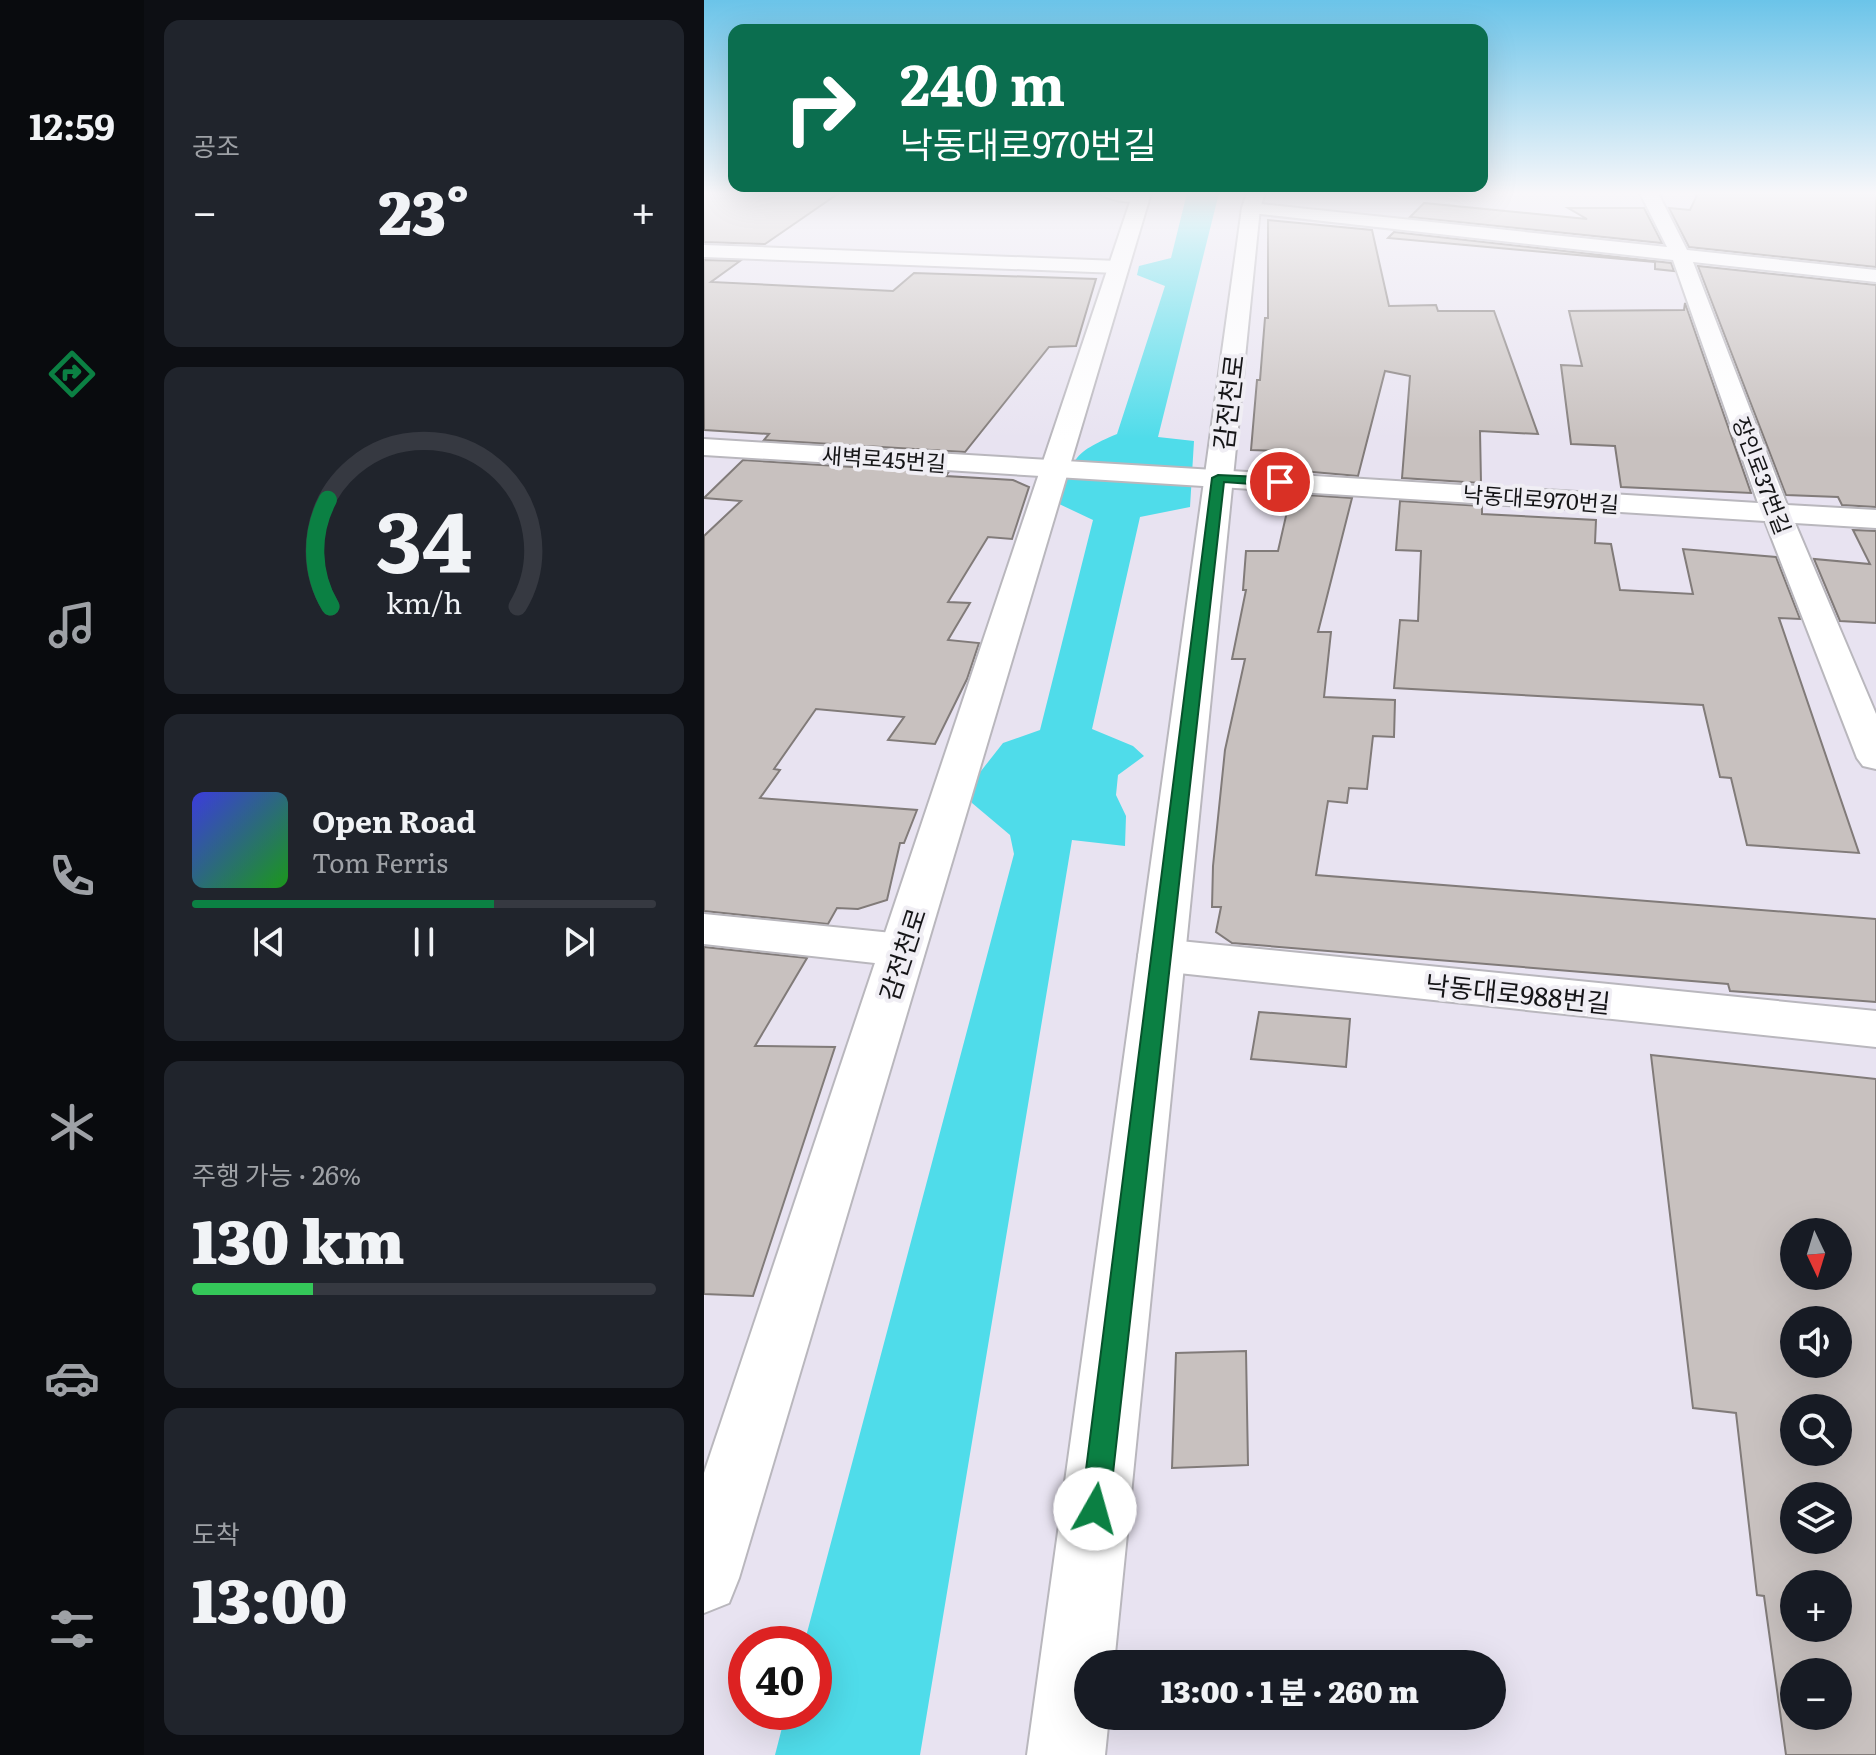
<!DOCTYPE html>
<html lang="ko">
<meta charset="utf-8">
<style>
:root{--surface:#171b24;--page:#20242c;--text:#f1f3f6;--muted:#9ea1a6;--line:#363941;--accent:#0b8043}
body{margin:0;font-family:Literata,"Noto Sans KR",serif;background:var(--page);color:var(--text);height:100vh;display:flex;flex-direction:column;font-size:30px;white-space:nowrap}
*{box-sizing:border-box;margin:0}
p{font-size:26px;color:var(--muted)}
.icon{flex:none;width:44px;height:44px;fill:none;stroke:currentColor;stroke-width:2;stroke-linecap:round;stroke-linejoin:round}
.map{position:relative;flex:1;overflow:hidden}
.side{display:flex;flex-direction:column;gap:20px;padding:20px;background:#0d0f14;width:560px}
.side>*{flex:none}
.guide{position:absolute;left:24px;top:24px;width:760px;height:168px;border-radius:16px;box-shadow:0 8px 32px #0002;background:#0b6e4f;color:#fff;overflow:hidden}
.needle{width:52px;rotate:176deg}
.fabs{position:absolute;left:1076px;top:1218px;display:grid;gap:16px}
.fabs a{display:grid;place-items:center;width:72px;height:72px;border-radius:50%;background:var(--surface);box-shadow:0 8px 32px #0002;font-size:40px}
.speed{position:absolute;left:24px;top:1626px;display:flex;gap:16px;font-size:40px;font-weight:700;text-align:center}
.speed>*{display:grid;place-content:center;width:104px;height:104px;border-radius:50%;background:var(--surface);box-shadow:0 8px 32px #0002;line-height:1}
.speed .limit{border:12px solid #d22;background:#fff;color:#111}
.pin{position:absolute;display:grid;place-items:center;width:68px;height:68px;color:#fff;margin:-34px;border:4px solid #fff;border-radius:50%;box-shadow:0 2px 8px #0007}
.me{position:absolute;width:88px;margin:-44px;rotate:7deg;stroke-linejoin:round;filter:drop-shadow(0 0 6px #0008)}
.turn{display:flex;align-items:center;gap:28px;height:168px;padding:0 40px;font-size:36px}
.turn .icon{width:104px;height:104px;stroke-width:2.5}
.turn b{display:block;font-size:56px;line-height:68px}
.big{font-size:60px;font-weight:800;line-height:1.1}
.side .card{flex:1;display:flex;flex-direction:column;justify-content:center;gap:12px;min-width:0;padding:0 28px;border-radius:16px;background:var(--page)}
.side .dial{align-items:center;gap:0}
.dial svg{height:208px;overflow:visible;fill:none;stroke:var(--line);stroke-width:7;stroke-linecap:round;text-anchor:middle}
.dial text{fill:var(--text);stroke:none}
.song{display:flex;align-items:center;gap:24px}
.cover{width:96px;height:96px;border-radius:12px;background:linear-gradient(135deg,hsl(240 70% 55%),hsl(120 70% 35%))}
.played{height:8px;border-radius:4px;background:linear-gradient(90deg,var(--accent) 65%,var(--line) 65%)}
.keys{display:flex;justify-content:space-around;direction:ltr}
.heat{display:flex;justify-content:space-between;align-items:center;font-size:44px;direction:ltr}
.charge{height:12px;border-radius:6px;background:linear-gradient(90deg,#34c759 26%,var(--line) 0)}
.trip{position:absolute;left:370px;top:1650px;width:432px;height:80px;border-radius:40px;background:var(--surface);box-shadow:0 8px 32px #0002;font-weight:800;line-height:80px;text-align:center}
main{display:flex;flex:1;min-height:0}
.tab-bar{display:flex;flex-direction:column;width:144px;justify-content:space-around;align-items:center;background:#090b0e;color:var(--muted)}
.tab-bar .icon{width:56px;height:56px}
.tab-bar .active{color:var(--accent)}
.tab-bar b{font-size:36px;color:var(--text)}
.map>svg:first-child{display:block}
.built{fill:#e8e3f1;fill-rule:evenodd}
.water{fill:#4fdcea}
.building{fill:#c8c1bf;stroke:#817b79;stroke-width:2;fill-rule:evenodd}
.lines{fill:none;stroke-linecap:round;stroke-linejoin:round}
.minor-casing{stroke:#b9b7bd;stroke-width:4}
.tertiary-casing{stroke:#b9b7bd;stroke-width:4}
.minor{fill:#fff;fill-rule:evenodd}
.tertiary{fill:#fff;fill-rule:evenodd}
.route{fill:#0b8043;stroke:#07532c;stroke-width:2}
.labels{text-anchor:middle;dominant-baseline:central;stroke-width:8;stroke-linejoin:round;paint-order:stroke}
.far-street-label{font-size:22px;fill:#151517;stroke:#f0eef4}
.street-label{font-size:26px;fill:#151517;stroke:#f0eef4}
</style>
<main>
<nav class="tab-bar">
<b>12:59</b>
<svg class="icon active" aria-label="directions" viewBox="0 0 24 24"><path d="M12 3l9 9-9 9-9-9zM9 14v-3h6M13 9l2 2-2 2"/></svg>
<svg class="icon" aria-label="music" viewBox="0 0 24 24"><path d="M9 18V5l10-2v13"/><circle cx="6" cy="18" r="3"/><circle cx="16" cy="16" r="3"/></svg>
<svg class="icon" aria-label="phone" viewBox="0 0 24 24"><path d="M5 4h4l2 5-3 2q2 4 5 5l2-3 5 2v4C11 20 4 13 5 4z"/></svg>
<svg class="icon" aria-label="climate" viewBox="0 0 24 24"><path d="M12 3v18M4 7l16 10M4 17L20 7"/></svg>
<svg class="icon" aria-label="car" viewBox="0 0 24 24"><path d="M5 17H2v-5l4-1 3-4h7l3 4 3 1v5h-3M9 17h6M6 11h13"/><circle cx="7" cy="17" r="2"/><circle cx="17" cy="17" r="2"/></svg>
<svg class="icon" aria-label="filters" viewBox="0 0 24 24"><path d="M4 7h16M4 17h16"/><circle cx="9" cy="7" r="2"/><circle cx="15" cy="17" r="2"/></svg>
</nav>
<section class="side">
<div class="card"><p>공조</p>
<div class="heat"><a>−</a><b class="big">23°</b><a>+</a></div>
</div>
<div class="card dial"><svg viewBox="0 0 100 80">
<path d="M14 69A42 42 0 1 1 86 69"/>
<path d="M14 69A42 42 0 0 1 13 28" stroke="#0b8043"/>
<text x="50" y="56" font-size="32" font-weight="700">34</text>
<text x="50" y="72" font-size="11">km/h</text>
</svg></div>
<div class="card">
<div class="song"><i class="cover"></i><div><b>Open Road</b><p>Tom Ferris</p></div></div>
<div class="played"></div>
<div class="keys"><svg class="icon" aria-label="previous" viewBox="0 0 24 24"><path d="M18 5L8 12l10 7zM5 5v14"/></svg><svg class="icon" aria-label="pause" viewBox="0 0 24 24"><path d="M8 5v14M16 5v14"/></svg><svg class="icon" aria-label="next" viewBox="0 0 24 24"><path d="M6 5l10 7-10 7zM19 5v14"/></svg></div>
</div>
<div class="card"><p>주행 가능 · 26%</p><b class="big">130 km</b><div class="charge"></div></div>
<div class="card"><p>도착</p><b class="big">13:00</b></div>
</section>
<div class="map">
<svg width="1172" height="1755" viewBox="0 0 1172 1755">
<rect width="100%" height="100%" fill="#f0eef4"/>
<path class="built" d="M0,193H1172V1755H0ZM1090,1232H1134V1276H1090ZM1090,1320H1134V1364H1090ZM1090,1408H1134V1452H1090ZM1090,1496H1134V1540H1090ZM1090,1584H1134V1628H1090ZM42,1644H110V1712H42ZM384,1664H788V1716H384ZM1090,1672H1134V1716H1090Z"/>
<path class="water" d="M483,193H515L454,437L490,441L486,507L436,517L388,729L429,746L440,756L414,775L412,795L422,816L421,846L368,840L216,1755H71L82,1712H110V1644H100L310,854L306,835L268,803L266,785L299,743L336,730L389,520L353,503C371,458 366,454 413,434L461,286L433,275L435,266L467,258Z"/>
<g class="building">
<path d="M0,193H135L61,244L0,242Z"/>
<path d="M994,193H1172V267L985,247L965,208L986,210Z"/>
<path d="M720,203L883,219L864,208H940L958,243L706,217Z"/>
<path d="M564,220L668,230L685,306L732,305L734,311H790L834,434L776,431L777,483L698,478L706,376L681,371L654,476L575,469L580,451L547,450L553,380H556L561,318H564Z"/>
<path d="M690,232L967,263L970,271L951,269V262L684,238Z"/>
<path d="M0,260L36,261L7,282L189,291L210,273L392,279L372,346L345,347L261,452L60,440L65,434L0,430Z"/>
<path d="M994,266L1172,285V507L1138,505L1134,497L1082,495Z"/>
<path d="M981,303L1047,493L917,487L911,446L867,444L857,365L878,366L865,311L980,310Z"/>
<path d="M39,460L244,473L242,476L309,480L325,487L308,539L284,537L244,602L266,603L244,640L275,643L263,679L231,744L184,740L200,717L112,709L70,769L76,770L56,798L213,810L200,843H196L183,900L154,909L133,908L124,924L0,911V536L37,501L0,498Z"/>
<path d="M587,494L648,498L614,632H627L620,697L691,700L690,737L669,736L663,789L645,788L643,803L624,801L612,875L1172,919V1002L1026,991L1024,984L528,943L512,932L517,907H508L509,866L521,750L541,659H528L542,590H539L542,551H574Z"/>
<path d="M696,501L778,506V514L892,520L891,543L907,544L916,590L989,594L979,549L1072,557L1096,619L1075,618L1155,853L1043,845L1027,778L1016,777L999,705L690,688L696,620L714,621L717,551L692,550Z"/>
<path d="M1149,530L1172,531V623L1136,621L1110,559L1166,564Z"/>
<path d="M0,947L103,958L51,1046L131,1047L49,1296L0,1294Z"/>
<path d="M555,1012L646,1019L642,1067L547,1059Z"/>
<path d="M947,1055L1172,1079V1755H1082L1060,1596L1053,1595L1032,1413L989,1408ZM1090,1232H1134V1276H1090ZM1090,1320H1134V1364H1090ZM1090,1408H1134V1452H1090ZM1090,1496H1134V1540H1090ZM1090,1584H1134V1628H1090ZM1090,1672H1134V1716H1090Z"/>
<path d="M542,1351L544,1465L468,1468L472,1353Z"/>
</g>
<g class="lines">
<defs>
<g id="minor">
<path d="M395,193H441L445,197C434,206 406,201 395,193Z"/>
<path d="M936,193H954L983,250L1172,270V282L989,262L1083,505L1172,510V528L1091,523L1172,714V769L1159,766L1153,758L1061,521L0,455V439L1054,503L969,260L547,213L538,208L547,203L963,247Z"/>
<path d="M0,245L414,261L424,267L414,273L0,257Z"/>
<path d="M0,914L198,934L214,939L220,950L214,961L198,966L0,944Z"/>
<path d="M456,939L1172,1011V1047L456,971L440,966L434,955L440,944Z"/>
</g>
<g id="tertiary">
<path d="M429,193H447L35,1578L25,1603L0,1613V1473Z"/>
<path d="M543,193H561L556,208L410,1664H384V1716H405L401,1755H323L538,208Z"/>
</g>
</defs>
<use href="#minor" class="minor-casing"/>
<use href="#tertiary" class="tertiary-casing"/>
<use href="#minor" class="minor"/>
<use href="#tertiary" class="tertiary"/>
</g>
<linearGradient id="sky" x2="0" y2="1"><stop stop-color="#6bc4e9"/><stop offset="0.44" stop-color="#f8f7fa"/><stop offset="1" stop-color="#f8f7fa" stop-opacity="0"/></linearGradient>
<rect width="1172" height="439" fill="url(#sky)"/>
<path class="route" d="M514,475L576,478L582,482L576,486L520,482L405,1509L401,1519L391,1523L381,1519L377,1509L508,478Z"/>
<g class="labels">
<g class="far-street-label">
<text transform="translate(180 458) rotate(4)">새벽로45번길</text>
<text transform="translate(1059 475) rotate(69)">장인로37번길</text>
<text transform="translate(837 498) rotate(4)">낙동대로970번길</text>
</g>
<g class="street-label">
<text transform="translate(523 402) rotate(-83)">감전천로</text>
<text transform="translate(197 954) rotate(-72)">감전천로</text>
<text transform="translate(814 992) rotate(6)">낙동대로988번길</text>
</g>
</g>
</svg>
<div class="fabs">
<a><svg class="needle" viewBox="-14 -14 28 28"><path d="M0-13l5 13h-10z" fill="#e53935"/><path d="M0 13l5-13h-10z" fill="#9ea1a6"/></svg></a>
<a><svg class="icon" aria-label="sound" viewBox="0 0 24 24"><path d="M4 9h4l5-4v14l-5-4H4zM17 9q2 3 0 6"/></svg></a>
<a><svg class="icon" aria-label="search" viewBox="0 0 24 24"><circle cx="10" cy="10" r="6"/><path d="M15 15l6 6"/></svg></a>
<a><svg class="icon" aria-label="layers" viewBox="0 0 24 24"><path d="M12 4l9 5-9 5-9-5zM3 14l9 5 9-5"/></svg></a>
<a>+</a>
<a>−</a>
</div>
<div class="speed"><div class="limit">40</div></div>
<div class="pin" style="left:576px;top:482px;background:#d93025"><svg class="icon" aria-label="arrive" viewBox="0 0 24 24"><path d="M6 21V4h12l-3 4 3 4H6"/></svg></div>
<svg class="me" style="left:391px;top:1509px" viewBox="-20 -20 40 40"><circle r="19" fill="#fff"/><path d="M0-13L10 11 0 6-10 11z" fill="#0b8043"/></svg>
<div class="trip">13:00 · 1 분 · 260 m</div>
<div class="guide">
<div class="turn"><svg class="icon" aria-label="right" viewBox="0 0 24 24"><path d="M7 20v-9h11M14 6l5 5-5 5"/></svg><div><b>240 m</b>낙동대로970번길</div></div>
</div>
</div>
</main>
